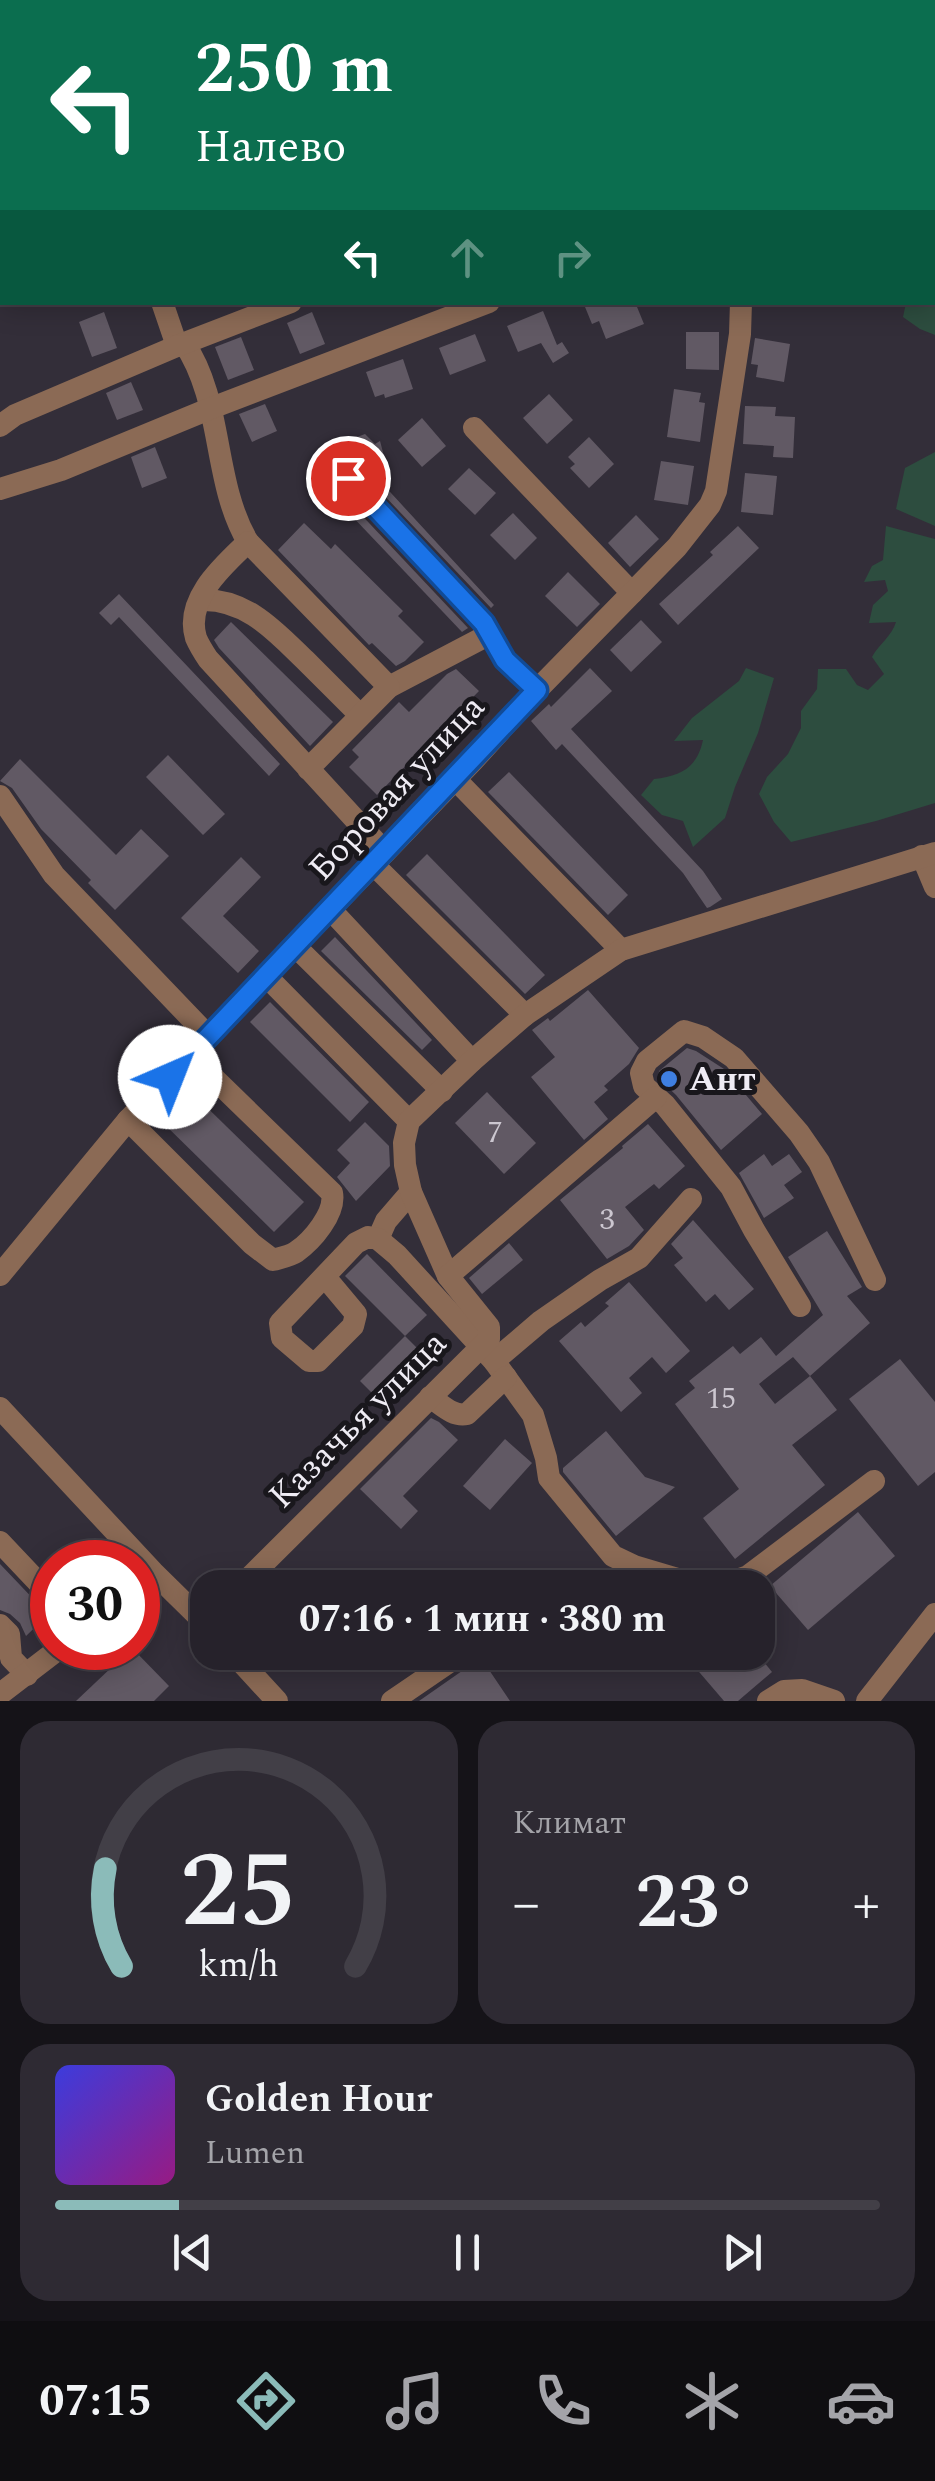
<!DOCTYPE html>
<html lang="ru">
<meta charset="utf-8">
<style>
:root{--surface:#26222b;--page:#2e2a33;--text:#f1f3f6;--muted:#a4a4a9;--line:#423f47;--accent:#8bbbb9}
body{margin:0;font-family:Spectral,serif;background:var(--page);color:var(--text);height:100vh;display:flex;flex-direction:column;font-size:38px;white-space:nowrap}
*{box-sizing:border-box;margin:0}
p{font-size:32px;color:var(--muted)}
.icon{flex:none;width:55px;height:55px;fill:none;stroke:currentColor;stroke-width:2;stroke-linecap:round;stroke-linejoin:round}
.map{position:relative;height:1701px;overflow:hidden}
.drawer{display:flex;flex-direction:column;gap:20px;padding:20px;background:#151318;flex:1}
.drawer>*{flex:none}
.banner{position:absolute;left:0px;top:0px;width:935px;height:305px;box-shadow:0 5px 25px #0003,0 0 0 2px var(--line);background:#0b6e4f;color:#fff;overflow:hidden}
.speed{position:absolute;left:30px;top:1540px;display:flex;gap:20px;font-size:50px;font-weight:700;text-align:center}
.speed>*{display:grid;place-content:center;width:130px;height:130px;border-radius:50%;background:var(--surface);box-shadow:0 5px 25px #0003,0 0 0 2px var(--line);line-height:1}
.speed .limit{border:15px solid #d22;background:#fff;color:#111}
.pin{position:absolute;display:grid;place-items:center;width:85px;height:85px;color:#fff;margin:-42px;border:5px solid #fff;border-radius:50%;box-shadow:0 2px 10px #0007}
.me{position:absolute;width:110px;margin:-55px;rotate:44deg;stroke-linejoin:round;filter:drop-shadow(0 0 8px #0008)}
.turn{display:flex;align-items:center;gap:35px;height:210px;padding:0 30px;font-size:45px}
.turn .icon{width:130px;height:130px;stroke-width:2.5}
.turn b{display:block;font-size:70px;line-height:85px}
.lanes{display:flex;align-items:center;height:95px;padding:0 30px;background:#0003;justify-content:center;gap:50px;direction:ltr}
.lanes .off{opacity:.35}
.big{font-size:75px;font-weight:700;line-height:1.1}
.drawer .widget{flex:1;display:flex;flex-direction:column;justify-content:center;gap:15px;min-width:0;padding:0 35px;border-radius:30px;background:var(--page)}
.drawer .dial{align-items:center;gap:0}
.dial svg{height:260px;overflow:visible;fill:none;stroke:var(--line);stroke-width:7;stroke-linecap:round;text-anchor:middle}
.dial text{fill:var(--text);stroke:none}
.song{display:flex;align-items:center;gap:30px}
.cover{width:120px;height:120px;border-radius:15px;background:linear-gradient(135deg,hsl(240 70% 55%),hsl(310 70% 35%))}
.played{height:10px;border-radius:5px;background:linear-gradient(90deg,var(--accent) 15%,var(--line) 15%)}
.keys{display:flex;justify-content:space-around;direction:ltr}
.heat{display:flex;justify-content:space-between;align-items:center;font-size:55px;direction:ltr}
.drawer .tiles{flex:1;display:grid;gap:20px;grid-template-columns:1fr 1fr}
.widget:last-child{grid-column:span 2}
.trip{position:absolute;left:190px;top:1570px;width:585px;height:100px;border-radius:30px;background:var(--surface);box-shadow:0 5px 25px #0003,0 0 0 2px var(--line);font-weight:700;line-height:100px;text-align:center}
.tabs{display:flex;height:160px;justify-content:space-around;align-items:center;background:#0f0e11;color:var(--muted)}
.tabs .icon{width:70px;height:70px}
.tabs .current{color:var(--accent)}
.tabs b{font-size:45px;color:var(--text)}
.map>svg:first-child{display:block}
.green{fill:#2d4d3f}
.building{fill:#615964;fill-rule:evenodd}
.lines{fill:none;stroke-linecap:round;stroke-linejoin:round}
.path{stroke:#89858f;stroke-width:2.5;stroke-dasharray:2.5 8;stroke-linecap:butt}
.minor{stroke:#8b6a55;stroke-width:22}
.route-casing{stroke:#114b97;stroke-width:25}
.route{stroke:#1a73e8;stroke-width:18}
.shop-dot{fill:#3f7fe0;stroke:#19171c;stroke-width:4}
.labels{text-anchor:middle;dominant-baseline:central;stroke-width:10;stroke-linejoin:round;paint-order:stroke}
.number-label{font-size:30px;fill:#ccc7d0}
.street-label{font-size:35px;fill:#efecf4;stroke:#19171c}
.poi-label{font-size:35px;font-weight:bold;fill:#efecf4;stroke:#19171c;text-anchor:start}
</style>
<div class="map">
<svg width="935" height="1701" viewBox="0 0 935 1701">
<rect width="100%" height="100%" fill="#332e39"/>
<g class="green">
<path d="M935,165V335L920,329L903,317L906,303L932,302V166Z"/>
<path d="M935,452V526L896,509L905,468Z"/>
<path d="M886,526L935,539V803L876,821L791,842L774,822L759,794L767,777L788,754L801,728V711L817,689L818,669H846L857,685L868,690L884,674L872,657C879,644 892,636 896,622L869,623L873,605L888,591L885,580L864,582L872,566L883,560Z"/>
<path d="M746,668L774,678L758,733L735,787L725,818L693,847L683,821L662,815L641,795L654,779C681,776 697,768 703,740L674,741L692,718L739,681Z"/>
</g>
<g class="building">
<path d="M583,302H635L644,324L606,339L599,321L592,324Z"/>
<path d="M543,311L557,345L562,342L569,353L553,363L541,343L518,352L507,326Z"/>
<path d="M104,312L117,348L92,357L79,322Z"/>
<path d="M312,312L325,344L300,354L287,323Z"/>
<path d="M686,332H719V370L686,369Z"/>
<path d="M475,334L486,361L450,375L439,348Z"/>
<path d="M241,337L254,370L228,380L215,347Z"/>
<path d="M755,338L790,344L784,382L756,377L758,365L751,364Z"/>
<path d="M403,359L413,389L385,398L384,394L375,397L366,372Z"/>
<path d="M131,382L143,410L117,420L106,393Z"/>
<path d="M674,389L701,393L699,402L705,403L700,442L667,437Z"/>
<path d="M549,394L573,420L547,444L523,418Z"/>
<path d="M265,404L277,431L252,442L239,414Z"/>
<path d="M745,406L776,407L775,416L795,417L793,458L773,457L774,446L743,444Z"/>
<path d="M422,418L446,446L422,467L398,440Z"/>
<path d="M365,434L375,444L380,441L384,456L388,466L380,481L494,605L491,608L361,471L360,467L366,462L357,437Z"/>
<path d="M589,437L614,464L589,488L570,468L575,464L568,457Z"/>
<path d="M155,447L167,478L142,488L131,457Z"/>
<path d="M661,461L694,466L688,505L654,500Z"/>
<path d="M469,468L496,493L475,515L448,489Z"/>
<path d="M745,473L777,476L773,515L741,512Z"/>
<path d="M337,489L468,628L462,632L331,494Z"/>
<path d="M513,513L537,538L515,560L490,535Z"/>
<path d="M636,515L659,539L630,567L608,543Z"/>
<path d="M304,523L331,549L335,544L403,611L398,616L424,642L405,661L396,666L372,643L369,645L278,550Z"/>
<path d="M738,526L759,548L678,625L659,604L713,555L710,552Z"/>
<path d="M568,572L600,604L577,627L545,596Z"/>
<path d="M119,594L280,764L269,776L119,617L111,625L99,613Z"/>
<path d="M641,620L662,642L631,672L610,650Z"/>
<path d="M231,622L333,722L310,746L219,648L214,640Z"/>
<path d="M590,668L612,691L571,729L703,871L722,899L710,907L707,908L683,873L562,744L556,750L531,721L549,704L551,707Z"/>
<path d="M456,669L479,691L377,795L349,767L359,757L352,750L399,702L409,712L447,674Z"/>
<path d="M168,755L225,814L203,835L146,777Z"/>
<path d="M20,759L116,855L141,829L169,856L115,910L88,883L91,880L41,829L12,788L0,781Z"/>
<path d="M509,772L628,895L608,915L488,792Z"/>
<path d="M427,854L545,975L525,994L406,875Z"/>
<path d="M241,857L261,877L223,916L259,951L238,973L181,918Z"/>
<path d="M335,937L432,1040L422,1050L321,951Z"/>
<path d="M588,990L639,1048L629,1064L604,1086L608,1090L594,1102L608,1119L584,1140L531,1077L555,1057L532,1030L548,1018L550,1021Z"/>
<path d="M270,1002L369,1102L350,1122L250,1022Z"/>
<path d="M687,1048L696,1051L724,1069L762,1114L721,1150L676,1095L658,1078L659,1071Z"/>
<path d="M183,1084L304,1202L274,1232L154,1114Z"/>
<path d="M487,1092L536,1143L504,1174L455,1123Z"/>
<path d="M365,1122L389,1146L390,1166L356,1201L337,1177L350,1163L337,1150Z"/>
<path d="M648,1124L685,1166L659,1189L654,1184L625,1207L644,1230L629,1246L607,1259L560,1200L623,1148L622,1146Z"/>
<path d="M764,1154L772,1166L789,1154L802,1172L784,1185L794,1198L764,1218L739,1173Z"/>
<path d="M693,1220L754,1289L729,1310L715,1294L706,1302L674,1265L683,1258L671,1244Z"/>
<path d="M827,1231L862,1287L847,1296L870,1323L810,1376L837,1410L792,1445L825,1485L735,1559L703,1518L739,1489L675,1404L695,1388L689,1381L733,1346L740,1354L761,1337L776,1356L823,1315L788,1257ZM793,1357L810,1376L775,1404L759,1384Z"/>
<path d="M509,1243L523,1260L482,1294L469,1278Z"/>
<path d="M367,1254L427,1315L405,1336L345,1276Z"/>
<path d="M629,1282L690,1351L666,1373L652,1357L629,1378L642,1393L621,1412L559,1341L581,1322L585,1327L609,1306L605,1303Z"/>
<path d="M405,1336L426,1357L381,1402L360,1381Z"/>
<path d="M900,1359L935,1402V1472L918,1486L849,1399Z"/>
<path d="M431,1418L439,1422L458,1440L403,1496L418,1511L401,1529L360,1489Z"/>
<path d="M606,1431L645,1477L675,1487L616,1536L563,1472V1468Z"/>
<path d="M505,1439L532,1463L490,1510L463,1486Z"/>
<path d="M858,1512L895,1556L808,1630L770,1586Z"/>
<path d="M0,1564L41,1607L51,1612L26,1636L20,1623L10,1614L0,1610Z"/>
<path d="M132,1648L169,1686L154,1701H76Z"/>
<path d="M682,1652H756L772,1672L738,1701H724Z"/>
<path d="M479,1655L510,1701H419L472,1664Z"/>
</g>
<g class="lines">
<path class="path" d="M932,144L935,143"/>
<g class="minor">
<path d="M304,0V2"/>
<path d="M162,302L177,346"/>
<path d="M184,343C224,402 212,481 248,542"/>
<path d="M0,426L15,415L177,346L291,302"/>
<path d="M474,428L632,593"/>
<path d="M342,460L348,479L484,623L505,660L537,690"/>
<path d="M0,489L61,470L209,409L489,302"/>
<path d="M200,600C246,598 275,631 305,660C323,678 342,697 360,715"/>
<path d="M389,687L490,634"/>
<path d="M308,769L389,687L248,542C224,565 184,599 196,638C199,645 204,653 208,659L385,852"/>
<path d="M455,779L621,950"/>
<path d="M0,796L54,875L209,1037"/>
<path d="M922,856L935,887"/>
<path d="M374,865L525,1015"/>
<path d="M330,909L472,1061"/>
<path d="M295,946L442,1091"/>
<path d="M267,977L409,1121"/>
<path d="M128,1120L252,1244L273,1260C280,1258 290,1256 296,1252C312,1241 336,1213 332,1193L191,1056"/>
<path d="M378,1239L386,1221L411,1192"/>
<path d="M0,1275L128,1120L473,761L537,690L677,547L710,505L716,491L740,334L741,302"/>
<path d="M448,1276L411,1192L405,1165L404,1143L409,1121L472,1061L525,1015L621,950L935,853"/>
<path d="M325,1277L356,1314L353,1326L318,1361H309L282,1338L280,1323L356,1243L368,1237L378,1239L397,1255L494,1361L533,1415L546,1458L549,1478L613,1556L634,1566L708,1588"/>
<path d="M800,1306L754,1230L731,1187L665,1105L644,1086L641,1073L647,1061L684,1031L703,1037L734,1058L799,1133L819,1162L875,1280"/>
<path d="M494,1361L541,1321L600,1280L639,1258L691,1199"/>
<path d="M430,1397C442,1405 453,1417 467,1414L506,1377"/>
<path d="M0,1408L153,1572L208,1626"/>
<path d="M0,1542L52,1597"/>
<path d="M239,1588L489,1339V1327L448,1276L656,1097"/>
<path d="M714,1588L748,1576L874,1481"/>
<path d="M0,1625L9,1634L11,1658L27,1675"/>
<path d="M232,1652L277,1701"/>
<path d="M0,1694L60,1648"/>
<path d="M392,1701L464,1652"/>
<path d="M768,1701L784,1691L802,1690L834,1701"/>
<path d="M867,1701L935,1614"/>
</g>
</g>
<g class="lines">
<defs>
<path id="route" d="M170,1077L537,690L505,660L484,623L348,478"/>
</defs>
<use href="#route" class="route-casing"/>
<use href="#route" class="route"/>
</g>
<circle class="shop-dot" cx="669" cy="1079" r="10"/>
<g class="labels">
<g class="number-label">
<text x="495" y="1133">7</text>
<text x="607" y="1220">3</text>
<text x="721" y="1399">15</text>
</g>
<g class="street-label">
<text transform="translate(397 788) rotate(-47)">Боровая улица</text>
<text transform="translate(358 1420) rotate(-45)">Казачья улица</text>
</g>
<g class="poi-label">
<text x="689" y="1079">Ант</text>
</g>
</g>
</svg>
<div class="speed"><div class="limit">30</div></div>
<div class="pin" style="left:348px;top:478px;background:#d93025"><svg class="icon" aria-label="arrive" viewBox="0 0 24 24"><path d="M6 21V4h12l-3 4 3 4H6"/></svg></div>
<svg class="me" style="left:170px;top:1077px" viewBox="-20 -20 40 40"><circle r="19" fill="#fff"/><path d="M0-13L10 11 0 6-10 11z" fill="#1a73e8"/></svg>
<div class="trip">07:16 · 1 мин · 380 m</div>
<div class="banner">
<div class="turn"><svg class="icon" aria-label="left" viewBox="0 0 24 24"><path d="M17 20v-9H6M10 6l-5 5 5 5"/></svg><div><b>250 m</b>Налево</div></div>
<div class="lanes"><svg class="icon" aria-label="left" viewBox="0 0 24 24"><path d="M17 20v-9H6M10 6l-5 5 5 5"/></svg><svg class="icon off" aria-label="ahead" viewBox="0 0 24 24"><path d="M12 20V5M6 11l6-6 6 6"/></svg><svg class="icon off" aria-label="right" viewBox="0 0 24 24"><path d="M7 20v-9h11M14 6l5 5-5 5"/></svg></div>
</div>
</div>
<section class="drawer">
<div class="tiles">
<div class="widget dial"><svg viewBox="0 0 100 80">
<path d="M14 69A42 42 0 1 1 86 69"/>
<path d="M14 69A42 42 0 0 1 9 39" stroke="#8bbbb9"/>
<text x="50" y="56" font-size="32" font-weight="700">25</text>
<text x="50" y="72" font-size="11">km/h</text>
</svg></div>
<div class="widget"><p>Климат</p>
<div class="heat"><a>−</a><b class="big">23°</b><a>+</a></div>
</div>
<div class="widget">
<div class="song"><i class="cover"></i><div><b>Golden Hour</b><p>Lumen</p></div></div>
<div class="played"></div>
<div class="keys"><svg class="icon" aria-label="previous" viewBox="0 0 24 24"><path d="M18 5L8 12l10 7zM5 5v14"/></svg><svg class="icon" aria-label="pause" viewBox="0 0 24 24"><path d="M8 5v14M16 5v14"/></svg><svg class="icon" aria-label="next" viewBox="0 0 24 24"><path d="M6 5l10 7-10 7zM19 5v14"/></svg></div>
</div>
</div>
</section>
<nav class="tabs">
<b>07:15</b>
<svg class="icon current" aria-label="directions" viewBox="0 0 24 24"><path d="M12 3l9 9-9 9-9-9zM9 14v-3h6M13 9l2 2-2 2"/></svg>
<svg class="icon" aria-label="music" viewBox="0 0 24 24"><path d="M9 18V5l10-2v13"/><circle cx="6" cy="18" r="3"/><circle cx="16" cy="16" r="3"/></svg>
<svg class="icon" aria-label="phone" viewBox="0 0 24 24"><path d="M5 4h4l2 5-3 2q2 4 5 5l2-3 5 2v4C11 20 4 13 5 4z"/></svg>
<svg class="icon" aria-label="climate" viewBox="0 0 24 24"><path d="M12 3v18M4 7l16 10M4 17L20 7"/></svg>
<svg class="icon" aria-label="car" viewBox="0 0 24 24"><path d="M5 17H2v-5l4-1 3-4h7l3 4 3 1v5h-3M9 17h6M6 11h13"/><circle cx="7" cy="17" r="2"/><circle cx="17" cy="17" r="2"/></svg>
</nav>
